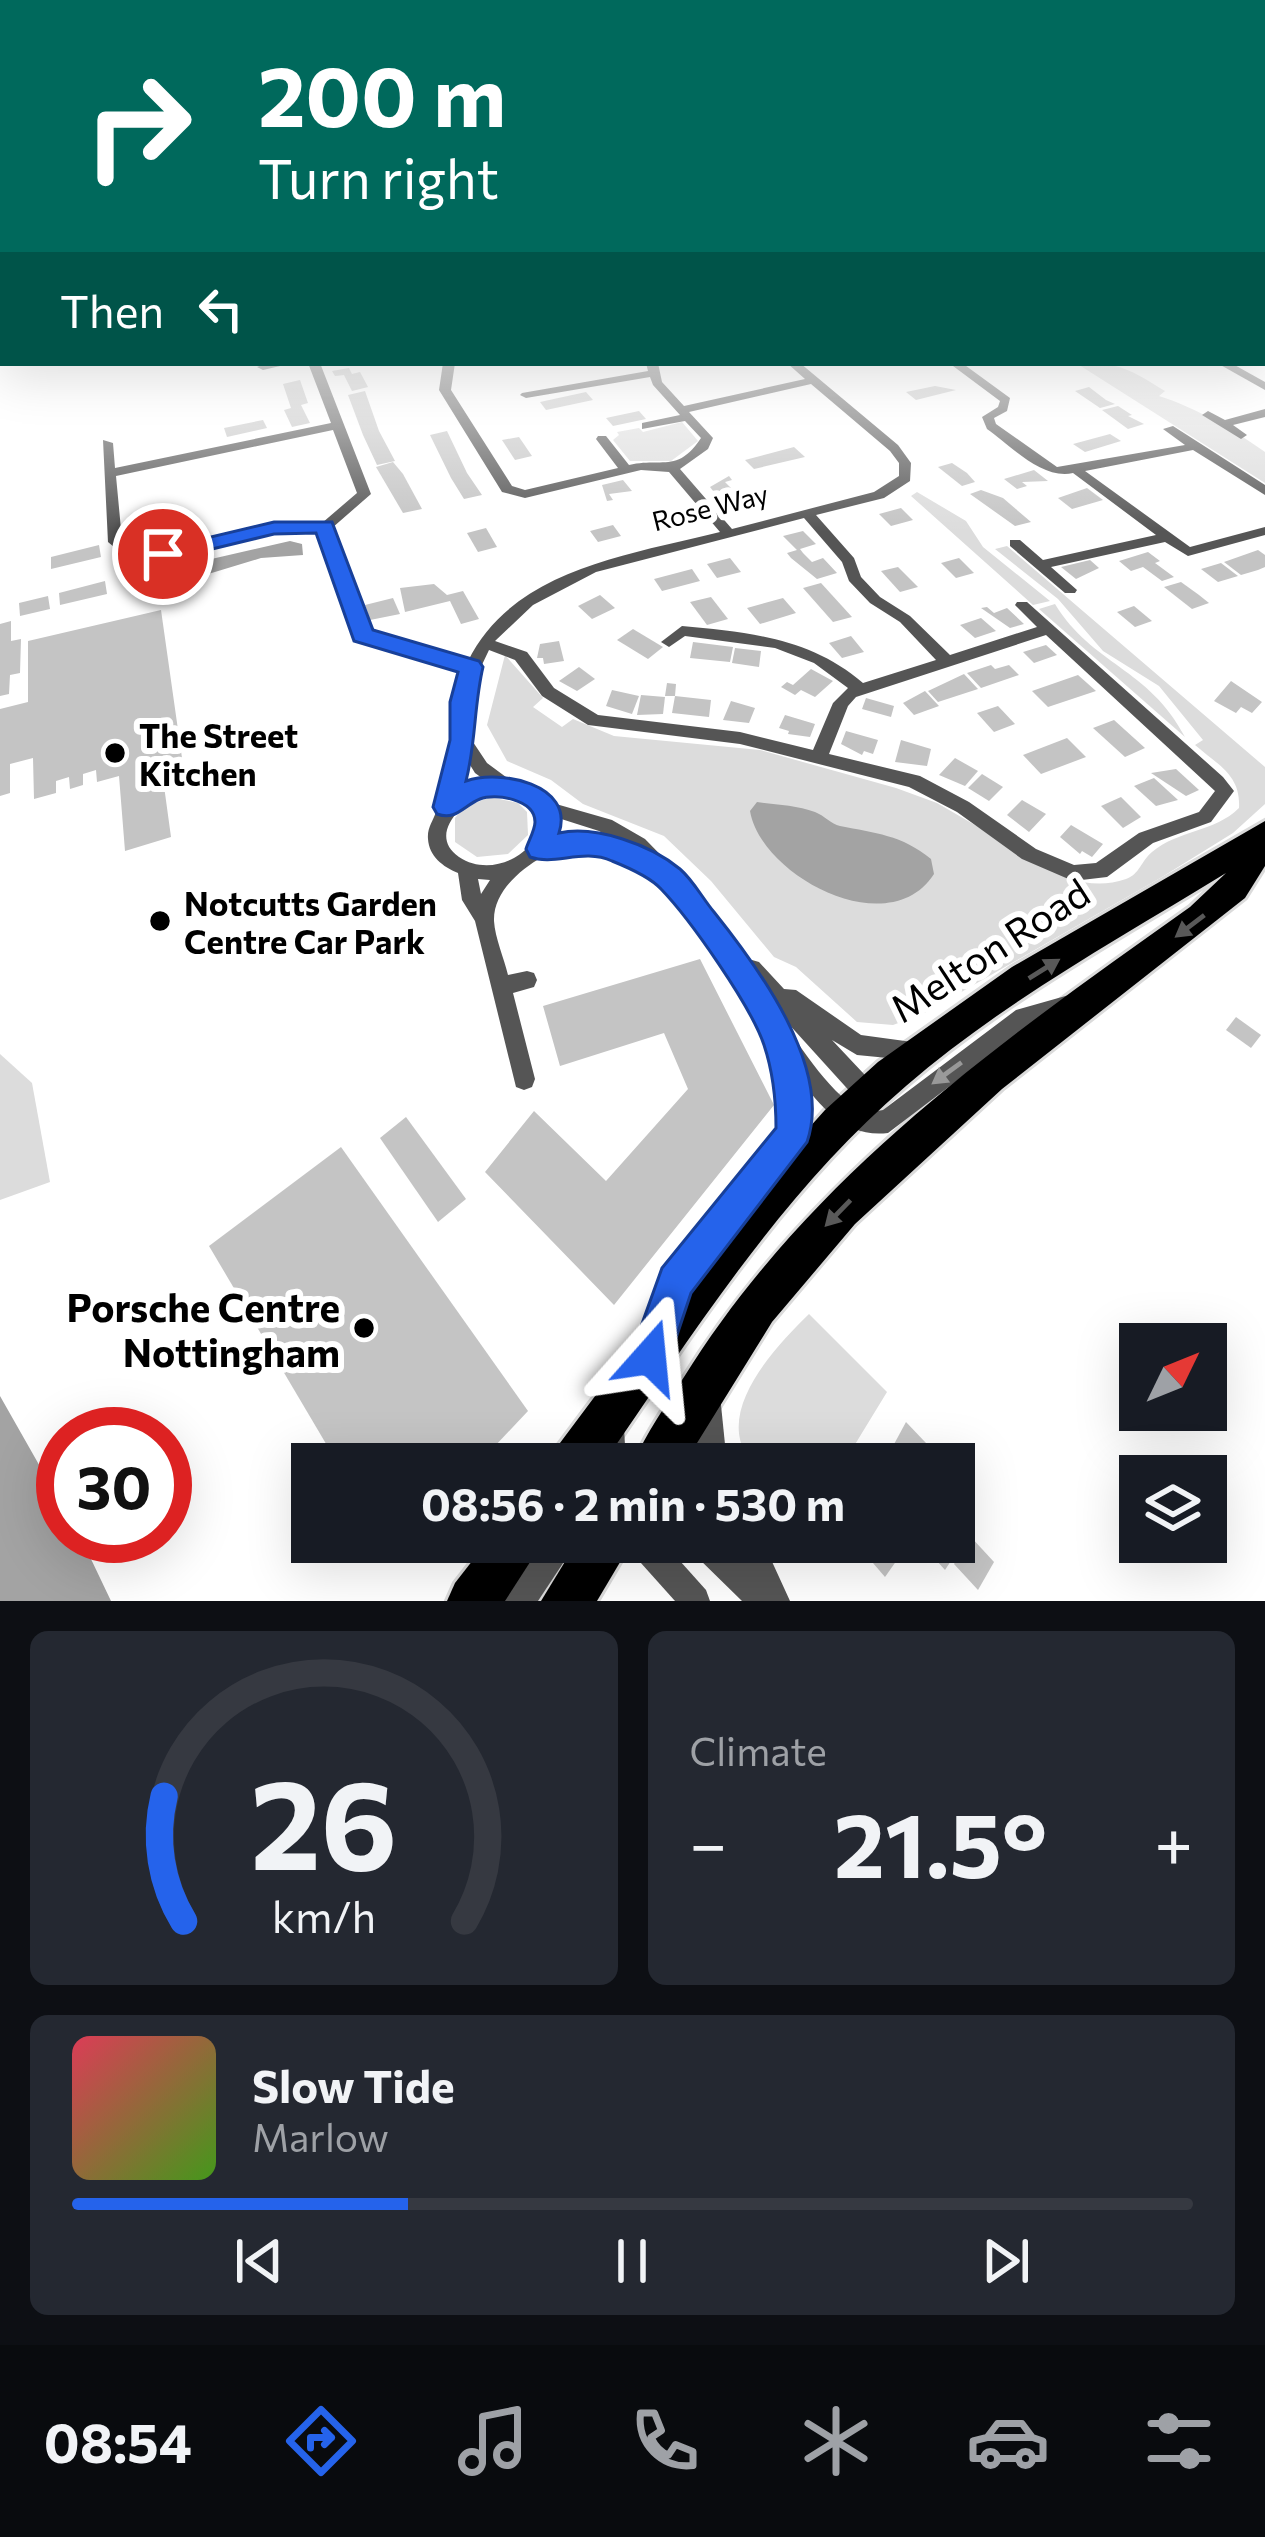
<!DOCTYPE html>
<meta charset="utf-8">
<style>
:root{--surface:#171b24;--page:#242831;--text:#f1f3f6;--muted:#9ea1a6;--line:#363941;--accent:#2563eb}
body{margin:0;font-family:Commissioner,sans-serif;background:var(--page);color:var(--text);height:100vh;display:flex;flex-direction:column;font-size:45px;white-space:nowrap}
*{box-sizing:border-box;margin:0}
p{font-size:39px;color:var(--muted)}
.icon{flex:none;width:66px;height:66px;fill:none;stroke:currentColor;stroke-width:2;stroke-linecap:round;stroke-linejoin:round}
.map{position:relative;height:1601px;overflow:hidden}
.details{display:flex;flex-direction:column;gap:30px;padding:30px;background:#0d0f14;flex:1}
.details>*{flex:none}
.guide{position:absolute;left:0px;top:0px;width:1266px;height:366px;box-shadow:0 12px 48px #0002;background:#00695c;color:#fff;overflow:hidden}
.needle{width:78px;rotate:47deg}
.fabs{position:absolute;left:1119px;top:1323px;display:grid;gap:24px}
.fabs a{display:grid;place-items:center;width:108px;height:108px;border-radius:0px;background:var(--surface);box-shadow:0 12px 48px #0002;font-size:60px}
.speed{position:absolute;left:36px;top:1407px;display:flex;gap:24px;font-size:60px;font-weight:700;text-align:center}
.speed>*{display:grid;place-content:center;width:156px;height:156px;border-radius:50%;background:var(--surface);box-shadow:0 12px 48px #0002;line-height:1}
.speed .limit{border:18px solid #d22;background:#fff;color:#111}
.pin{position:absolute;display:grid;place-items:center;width:102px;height:102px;color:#fff;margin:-51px;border:6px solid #fff;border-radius:50%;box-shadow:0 3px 12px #0007}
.me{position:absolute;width:132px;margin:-66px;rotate:18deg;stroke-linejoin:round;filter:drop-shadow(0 0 9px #0008)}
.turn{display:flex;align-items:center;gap:42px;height:252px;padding:0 60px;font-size:54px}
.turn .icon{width:156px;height:156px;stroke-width:2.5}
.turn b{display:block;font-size:84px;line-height:102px}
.then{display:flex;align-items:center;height:114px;padding:0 60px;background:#0003;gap:24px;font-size:45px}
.big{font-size:90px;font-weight:700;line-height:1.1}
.details .card{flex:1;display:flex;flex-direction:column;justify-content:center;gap:18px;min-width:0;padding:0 42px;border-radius:18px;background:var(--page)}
.details .dial{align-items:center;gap:0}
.dial svg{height:312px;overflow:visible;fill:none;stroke:var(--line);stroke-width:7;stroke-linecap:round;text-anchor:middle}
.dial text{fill:var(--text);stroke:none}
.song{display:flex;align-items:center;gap:36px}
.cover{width:144px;height:144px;border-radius:18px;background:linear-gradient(135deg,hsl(350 70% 55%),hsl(100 70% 35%))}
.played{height:12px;border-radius:6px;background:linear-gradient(90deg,var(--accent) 30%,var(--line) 30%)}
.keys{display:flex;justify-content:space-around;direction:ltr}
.heat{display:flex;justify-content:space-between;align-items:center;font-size:66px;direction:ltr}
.details .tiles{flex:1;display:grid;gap:30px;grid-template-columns:1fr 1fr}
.card:last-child{grid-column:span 2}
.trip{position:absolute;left:291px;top:1443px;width:684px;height:120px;border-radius:0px;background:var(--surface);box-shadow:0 12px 48px #0002;font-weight:700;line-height:120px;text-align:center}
.tab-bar{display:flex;height:192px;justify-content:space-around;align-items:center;background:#090b0e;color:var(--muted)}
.tab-bar .icon{width:84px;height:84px}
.tab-bar .current{color:var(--accent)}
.tab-bar b{font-size:54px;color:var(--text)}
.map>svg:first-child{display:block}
.green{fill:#dcdcdc}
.water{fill:#a3a3a3}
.building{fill:#c4c4c4}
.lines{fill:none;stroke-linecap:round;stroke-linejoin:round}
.primary-casing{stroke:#dbdbdb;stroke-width:6}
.street{fill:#555;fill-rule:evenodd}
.primary{fill:#000;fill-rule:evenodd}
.oneway{fill:#595959}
.oneway2{fill:#999}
.route{fill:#2563eb;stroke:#184099;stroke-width:3}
.poi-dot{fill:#000;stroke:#fff;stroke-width:4.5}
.labels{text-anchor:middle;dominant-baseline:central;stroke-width:12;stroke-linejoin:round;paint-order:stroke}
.far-street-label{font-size:27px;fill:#000;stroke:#fff}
.poi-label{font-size:33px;font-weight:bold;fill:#000;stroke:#fff;text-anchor:start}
.near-street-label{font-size:39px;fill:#000;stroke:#fff}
.near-poi-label{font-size:39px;font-weight:bold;fill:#000;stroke:#fff;text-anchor:end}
</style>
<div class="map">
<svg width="1265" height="1601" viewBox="0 0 1265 1601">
<rect width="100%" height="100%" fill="#fff"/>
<g class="green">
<path d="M1076,363C1124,363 1130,370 1165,391L1159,396C1194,407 1233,429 1265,452V483Z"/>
<path d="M682,422L698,441L671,461H630L613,440L619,435L617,432L639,428L643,432Z"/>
<path d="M917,492L966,521L983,547L1050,601L1033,605L911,496Z"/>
<path d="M1007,546L1265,767V804L1233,833L1162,877L923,1014L893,1025L857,1022L796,967L774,957L711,881L664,836L583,804L551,780L507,761L487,725L505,655L543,698L533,707L562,727L573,719L614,736L760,750L896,788L937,803L1068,879C1088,884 1106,886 1126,879C1140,874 1141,861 1152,852C1178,830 1215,832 1239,808C1241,775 1218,765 1195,745L1203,740L1159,686L1103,651L1058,599L995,549Z"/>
<path d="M1055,604C1093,666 1148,667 1185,737L1039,609Z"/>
<path d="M490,797L518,803L527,812L528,835L508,854L477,857L455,842V818L463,808Z"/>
<path d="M0,1054L32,1083L50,1182L0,1200Z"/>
<path d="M809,1314L887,1392L843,1464H758L764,1460L760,1450L746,1454C718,1407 777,1345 809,1314Z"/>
</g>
<g class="water">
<path d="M290,541L302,544L303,555L261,558L205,575L181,566Z"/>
<path d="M757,802C776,805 797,805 815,812C825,816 831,824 840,826C875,833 902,835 931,859L934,874C889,944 761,876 750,811Z"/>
<path d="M0,1396L63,1507V1536H80L111,1601H0Z"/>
</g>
<g class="building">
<path d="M349,368L352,374L360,372L368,387L352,391L344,375L335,376L332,371Z"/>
<path d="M300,380L308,403L301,405L310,423L292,427L284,410L291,408L283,384Z"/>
<path d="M935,386L956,390L916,400L906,392Z"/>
<path d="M1089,387L1106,400L1115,404L1100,408L1075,391Z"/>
<path d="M365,391L379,431L395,461L377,465L363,435L348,395Z"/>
<path d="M586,392L593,400L546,410L540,402Z"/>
<path d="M1118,406L1132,415L1128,416L1144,424L1128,429L1102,410Z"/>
<path d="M639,411L646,419L613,426L606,418Z"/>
<path d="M263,420L267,428L227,437L224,428Z"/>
<path d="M447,431L467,473L482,495L464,499L451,478L430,435Z"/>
<path d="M1110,434L1121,441L1085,452L1073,444Z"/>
<path d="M519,437L532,456L515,460L502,440Z"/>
<path d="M794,447L805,457L754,469L745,460Z"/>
<path d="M393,462L403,474L422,509L403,513L376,467Z"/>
<path d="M952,463L967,473L975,482L962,486L938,467Z"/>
<path d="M1034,470L1048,481L1022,482L1027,486L1017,489L1004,479Z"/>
<path d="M729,476L732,480L725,482L736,493L743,491L751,508L731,513L725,506L738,503L729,493L717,496L710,487Z"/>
<path d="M623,480L632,491L609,494L613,500L607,501L602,485Z"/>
<path d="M1087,488L1103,500L1072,509L1058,498Z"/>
<path d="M981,490L1003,498L1031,522L1015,526L970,494Z"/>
<path d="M901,508L913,520L891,526L879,514Z"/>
<path d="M613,525L621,536L598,542L590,531Z"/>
<path d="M486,528L497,547L478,552L467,533Z"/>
<path d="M803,531L816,544L800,549L803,553L812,562L823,558L837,573L817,579L791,558L787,553L797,550L783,536Z"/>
<path d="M99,545L101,557L51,569V557Z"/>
<path d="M1258,550L1265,555V567L1258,570L1241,575L1224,562Z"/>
<path d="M1148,552L1160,561L1155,563L1174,577L1162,581L1143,567L1131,571L1119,561Z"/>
<path d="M730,558L741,572L717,578L707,564Z"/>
<path d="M959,558L974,573L956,578L941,563Z"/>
<path d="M1090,560L1099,568L1076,579L1061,567Z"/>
<path d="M1221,563L1238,576L1218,582L1201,569Z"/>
<path d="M156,564L161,588L142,592L138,569Z"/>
<path d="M898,567L918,587L900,592L881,571Z"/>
<path d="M692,569L700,581L662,591L654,579Z"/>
<path d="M105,581L107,594L60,605L59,593Z"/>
<path d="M1181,582L1199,595L1209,603L1192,609L1164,587Z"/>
<path d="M821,583L852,617L833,622L803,588Z"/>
<path d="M434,584L447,595L463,591L479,619L461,624L450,601L405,612L400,588Z"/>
<path d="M600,595L615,608L592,619L578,606Z"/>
<path d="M48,596L50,609L20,616L19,603Z"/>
<path d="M711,597L728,619L707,625L690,602Z"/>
<path d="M393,598L400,614L370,620L365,605Z"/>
<path d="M783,598L796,613L760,624L747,608Z"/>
<path d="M1134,606L1152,621L1135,627L1117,612Z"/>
<path d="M987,607L994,613L1007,608L1024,624L1010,628L981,608Z"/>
<path d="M161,610L182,758L161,764L171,837L125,851L119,776L97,782L96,770L83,774V785L70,789L69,777L56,781V793L34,799L33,758L10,764V793L0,796V709L28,702V641Z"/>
<path d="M981,618L996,631L975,638L960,625Z"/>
<path d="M11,621V641L21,639L20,673L10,675L9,694L0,696V624Z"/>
<path d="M633,629L663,647L648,659L617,640Z"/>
<path d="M851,636L864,652L842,658L829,643Z"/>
<path d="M559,641L564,661L544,664L543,658H537L540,644Z"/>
<path d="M693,642L733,647L730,662L690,658Z"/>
<path d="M1046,645L1057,655L1034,663L1023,652Z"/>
<path d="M735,648L761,651L759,667L732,663Z"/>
<path d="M991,665L995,669L1009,665L1019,675L981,688L967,673Z"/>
<path d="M579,667L595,679L577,691L559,681Z"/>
<path d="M811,669L833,681L815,697L801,690L795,695L781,687L787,682L793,685Z"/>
<path d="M964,674L978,689L938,702L928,691Z"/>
<path d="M1078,675L1096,691L1048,707L1032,691Z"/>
<path d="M1231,681L1262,702L1252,713L1241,707L1236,713L1214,701Z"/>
<path d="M667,683L676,684L675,696L711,700L709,717L672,713L675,696H665Z"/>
<path d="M612,690L639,696L632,714L606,706Z"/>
<path d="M925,691L939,706L914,715L903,703Z"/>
<path d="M641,695L665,697L663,714L637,715Z"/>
<path d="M866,698L894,706L891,717L862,709Z"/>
<path d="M731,701L755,708L749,723L723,720Z"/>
<path d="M998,706L1015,724L994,732L977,713Z"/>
<path d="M785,715L815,724L810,737L788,734L789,731L779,728Z"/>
<path d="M1114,720L1145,748L1125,757L1093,728Z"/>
<path d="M846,731L878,740L873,754L864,751L862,755L841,744Z"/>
<path d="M1067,738L1086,757L1041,774L1023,755Z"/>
<path d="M901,740L931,749L927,766L895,762Z"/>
<path d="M955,758L978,771L965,786L939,775Z"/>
<path d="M1176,769L1199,790L1186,796L1151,773Z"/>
<path d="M982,774L1003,787L989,801L968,788Z"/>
<path d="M1154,778L1178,800L1156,806L1134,786Z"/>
<path d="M1121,797L1141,817L1123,828L1101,806Z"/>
<path d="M1022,800L1046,814L1029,832L1007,815Z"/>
<path d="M1071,825L1103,844L1092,857L1082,851L1080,854L1060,837Z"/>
<path d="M700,959L774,1105L614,1305L485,1172L534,1111L606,1181L688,1089L664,1033L560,1066L543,1006Z"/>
<path d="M1236,1017L1261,1035L1251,1048L1226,1030Z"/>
<path d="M406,1117L466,1199L438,1222L380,1138Z"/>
<path d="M341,1147L528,1411L478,1464H338L209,1246Z"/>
<path d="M906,1422L946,1464H891L886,1459Z"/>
<path d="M954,1530L964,1541L945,1570L920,1542H954Z"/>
<path d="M970,1536L994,1562L978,1590L954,1564Z"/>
<path d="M855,1542H896L904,1550L885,1577Z"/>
</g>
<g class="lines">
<defs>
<g id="primary">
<path d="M1265,821V866L1245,898L1002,1089L855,1224L772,1322L684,1464H633C646,1433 666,1405 684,1377C809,1176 1000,1042 1190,907L1226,873C1117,940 1003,1002 906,1086C783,1191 694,1332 603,1464H550L557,1447L729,1217L825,1110L878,1062L1012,967Z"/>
<path d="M487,1542H543L505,1601H447L455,1583Z"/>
<path d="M577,1542H632L597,1601H541Z"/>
</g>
</defs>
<use href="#primary" class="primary-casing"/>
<g class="street">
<rect x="1263" y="355" width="2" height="7"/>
<path d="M267,363H293L263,370L257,367Z"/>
<path d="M308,363H320L371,494L332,528L369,632L468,661C513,569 629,555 720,532L669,472L641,470L525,498L502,492L439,390L443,363H455L451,390L512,486L525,490L618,468L596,439L598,436H606L629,465C662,457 677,474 701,438L685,421L642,429V423L680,415L653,385L650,377L526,398L520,395L522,393L648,371L646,363H658L662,382L684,406L805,379L787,363H800L898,445L911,463L910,481L884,498L816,515L854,558L861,577L880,597L910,616L950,655L1037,627L1015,605L1017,602H1027L1223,777L1234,791L1211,822L1153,843L1107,877L1073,881L1022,859L957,812L909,787L740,744L588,725L542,696L515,660L489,650L479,671L471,707V739L487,763L510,780L535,789L549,802L612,820L645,839L694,889L745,962L752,960L759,962L784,989L796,990L861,1035L927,1044L930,1051L927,1058L919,1061L857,1055L832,1040L879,1090L882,1098L879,1106L871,1109L863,1106L776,1010C794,1037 833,1101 864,1110C871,1112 877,1111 883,1110L1016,1010L1069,995L1077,998L1080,1005L1077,1012L1030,1025L888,1133C846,1138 822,1108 799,1078L806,1113L797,1151L685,1289L672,1327L663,1331L654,1327L650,1318L666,1273L778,1137L784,1113L771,1039L701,930L658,875C638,875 618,859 597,855C582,852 556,849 542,857C520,870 493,892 494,921C495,938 504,958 508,975L527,971L534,973L537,980L534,987L513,993L535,1079L532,1087L524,1090L516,1087L475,921L462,900L458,873C443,867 429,856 428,839C427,828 433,821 436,812C444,791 452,760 454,737C457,712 455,695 463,670L358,639L319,531C304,530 288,530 272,533C225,542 149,580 108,542L103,440L113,443L115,468L331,423ZM811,384L890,451L899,463V476L874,492L732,529L680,469L708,449L713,438L689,412ZM333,430L357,493L322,523L275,525L165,549L132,547L122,540L116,476ZM804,518L842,562L849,581L870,603L900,622L936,660L863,683C811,638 748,632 682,626L661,642L669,647L685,636L775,648L814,663L848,688L833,703L813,750L740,732L598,715L554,688L527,652L495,641L533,605L596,572ZM1046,635L1215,791L1199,812L1139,833L1096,863L1074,865L1036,849L969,802L920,776L829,754L848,706L856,697ZM467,760L475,773L486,781L459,790ZM504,792C581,819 507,889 459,857C428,836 460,802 485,795C491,793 497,793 504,792ZM555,817L599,831L632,850L585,838L553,839ZM478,879L490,880L481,894Z"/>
<path d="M949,363H962L1010,398L1007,411L994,418L996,424L1057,467L1185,445L1163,429L1173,426L1265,485V495L1193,450L1085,471L1190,547L1265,527V535L1188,556L1165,542L1051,567L1077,590L1075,593H1065L1010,546V540H1020L1043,560L1156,535L1073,473C1042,480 1010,445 987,429L982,417L998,407L1000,401Z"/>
<path d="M1217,363H1231L1265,382V390Z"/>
<path d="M1265,409V417L1233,425L1247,435L1241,439L1202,415L1208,411L1225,420Z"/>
<path d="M707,1391L717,1395L721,1405L727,1464H699L693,1405L697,1395Z"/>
<path d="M610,1413L620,1417L624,1427L626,1464H598L596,1427L600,1417Z"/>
<path d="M544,1542H577L538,1601H504L508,1590Z"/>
<path d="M628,1542H663L706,1590L710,1601H675L632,1553Z"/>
<path d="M689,1542H725L737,1553L732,1542H763L790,1601H742L693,1553Z"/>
</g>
<use href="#primary" class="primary"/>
</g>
<defs><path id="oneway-solid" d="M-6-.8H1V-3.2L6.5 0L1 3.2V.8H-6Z" transform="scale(3)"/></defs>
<g class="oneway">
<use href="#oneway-solid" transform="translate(1190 926) rotate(143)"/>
<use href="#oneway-solid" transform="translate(1044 969) rotate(-32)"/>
<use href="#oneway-solid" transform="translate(838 1213) rotate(134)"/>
</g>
<use class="oneway2" href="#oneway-solid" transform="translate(947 1073) rotate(144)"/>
<linearGradient id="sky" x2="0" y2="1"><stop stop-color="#8cadcc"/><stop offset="0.58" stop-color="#fff"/><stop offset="1" stop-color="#fff" stop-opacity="0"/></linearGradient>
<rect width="1265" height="532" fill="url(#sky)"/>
<path class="route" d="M274,522H332L373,630L479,661L483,667C474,705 476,742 466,781C500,769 575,784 559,833C596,825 651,845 680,869C693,880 703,899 714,912C758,967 833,1068 807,1142L691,1293L665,1371L650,1377L636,1371L630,1357L662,1268L776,1128C776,1100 773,1072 764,1045C751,1006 690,919 661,889C650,877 627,867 612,861C583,848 555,866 530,857L526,849C528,842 535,830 535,822C535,799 495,793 480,799C463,806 456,821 437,814L433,807L450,740V702L458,672L354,641L316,533L274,534L163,561L153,554L156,550Z"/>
<g class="poi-dot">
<circle cx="115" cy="753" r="12"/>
<circle cx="160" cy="921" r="12"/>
<circle cx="364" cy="1328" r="12"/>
</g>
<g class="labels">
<g class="far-street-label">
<text transform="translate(710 507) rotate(-14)">Rose Way</text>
</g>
<g class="poi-label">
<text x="139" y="734">The Street<tspan x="139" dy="38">Kitchen</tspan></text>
<text x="184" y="902">Notcutts Garden<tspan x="184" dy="38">Centre Car Park</tspan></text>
</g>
<g class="near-street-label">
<text transform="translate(989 949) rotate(-33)">Melton Road</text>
</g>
<g class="near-poi-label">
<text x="340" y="1306">Porsche Centre<tspan x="340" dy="45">Nottingham</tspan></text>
</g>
</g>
</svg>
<div class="fabs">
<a><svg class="needle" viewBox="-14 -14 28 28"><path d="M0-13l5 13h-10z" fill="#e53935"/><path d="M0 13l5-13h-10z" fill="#9ea1a6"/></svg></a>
<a><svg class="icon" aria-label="layers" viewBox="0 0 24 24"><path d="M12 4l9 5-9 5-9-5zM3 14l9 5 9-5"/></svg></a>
</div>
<div class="speed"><div class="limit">30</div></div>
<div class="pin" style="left:163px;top:554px;background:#d93025"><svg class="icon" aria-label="arrive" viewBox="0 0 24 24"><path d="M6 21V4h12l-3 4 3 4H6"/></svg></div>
<svg class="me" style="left:650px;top:1357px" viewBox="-20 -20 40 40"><path d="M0-17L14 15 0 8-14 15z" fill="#2563eb" stroke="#fff" stroke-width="4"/></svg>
<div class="trip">08:56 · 2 min · 530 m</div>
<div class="guide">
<div class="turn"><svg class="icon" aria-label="right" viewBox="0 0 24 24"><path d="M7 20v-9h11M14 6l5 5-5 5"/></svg><div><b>200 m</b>Turn right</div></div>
<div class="then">Then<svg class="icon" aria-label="left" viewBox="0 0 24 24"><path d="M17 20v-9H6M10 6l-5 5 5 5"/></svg></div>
</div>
</div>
<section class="details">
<div class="tiles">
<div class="card dial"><svg viewBox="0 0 100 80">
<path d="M14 69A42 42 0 1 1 86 69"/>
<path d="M14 69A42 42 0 0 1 9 37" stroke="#2563eb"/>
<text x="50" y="56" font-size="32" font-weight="700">26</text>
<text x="50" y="72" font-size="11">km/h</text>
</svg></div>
<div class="card"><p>Climate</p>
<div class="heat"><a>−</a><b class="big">21.5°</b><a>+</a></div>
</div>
<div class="card">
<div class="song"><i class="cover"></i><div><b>Slow Tide</b><p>Marlow</p></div></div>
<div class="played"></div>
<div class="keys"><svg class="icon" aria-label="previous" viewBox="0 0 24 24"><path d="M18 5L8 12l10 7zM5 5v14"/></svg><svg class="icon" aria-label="pause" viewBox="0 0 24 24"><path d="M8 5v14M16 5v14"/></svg><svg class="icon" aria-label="next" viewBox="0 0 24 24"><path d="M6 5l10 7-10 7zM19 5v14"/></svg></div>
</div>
</div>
</section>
<nav class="tab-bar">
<b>08:54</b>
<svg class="icon current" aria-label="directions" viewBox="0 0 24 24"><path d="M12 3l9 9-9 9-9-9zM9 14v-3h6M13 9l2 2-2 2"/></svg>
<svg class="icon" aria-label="music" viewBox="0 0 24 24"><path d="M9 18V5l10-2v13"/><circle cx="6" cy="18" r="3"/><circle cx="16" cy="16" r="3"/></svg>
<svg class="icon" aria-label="phone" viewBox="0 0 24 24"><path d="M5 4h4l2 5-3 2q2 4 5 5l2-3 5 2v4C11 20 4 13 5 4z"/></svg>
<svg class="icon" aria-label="climate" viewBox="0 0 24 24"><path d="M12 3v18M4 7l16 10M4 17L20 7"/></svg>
<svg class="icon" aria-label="car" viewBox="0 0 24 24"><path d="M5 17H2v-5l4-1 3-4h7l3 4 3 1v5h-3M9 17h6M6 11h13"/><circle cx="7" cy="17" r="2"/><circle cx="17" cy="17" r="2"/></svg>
<svg class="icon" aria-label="filters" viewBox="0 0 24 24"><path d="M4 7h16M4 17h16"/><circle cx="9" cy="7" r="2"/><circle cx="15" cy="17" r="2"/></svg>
</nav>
